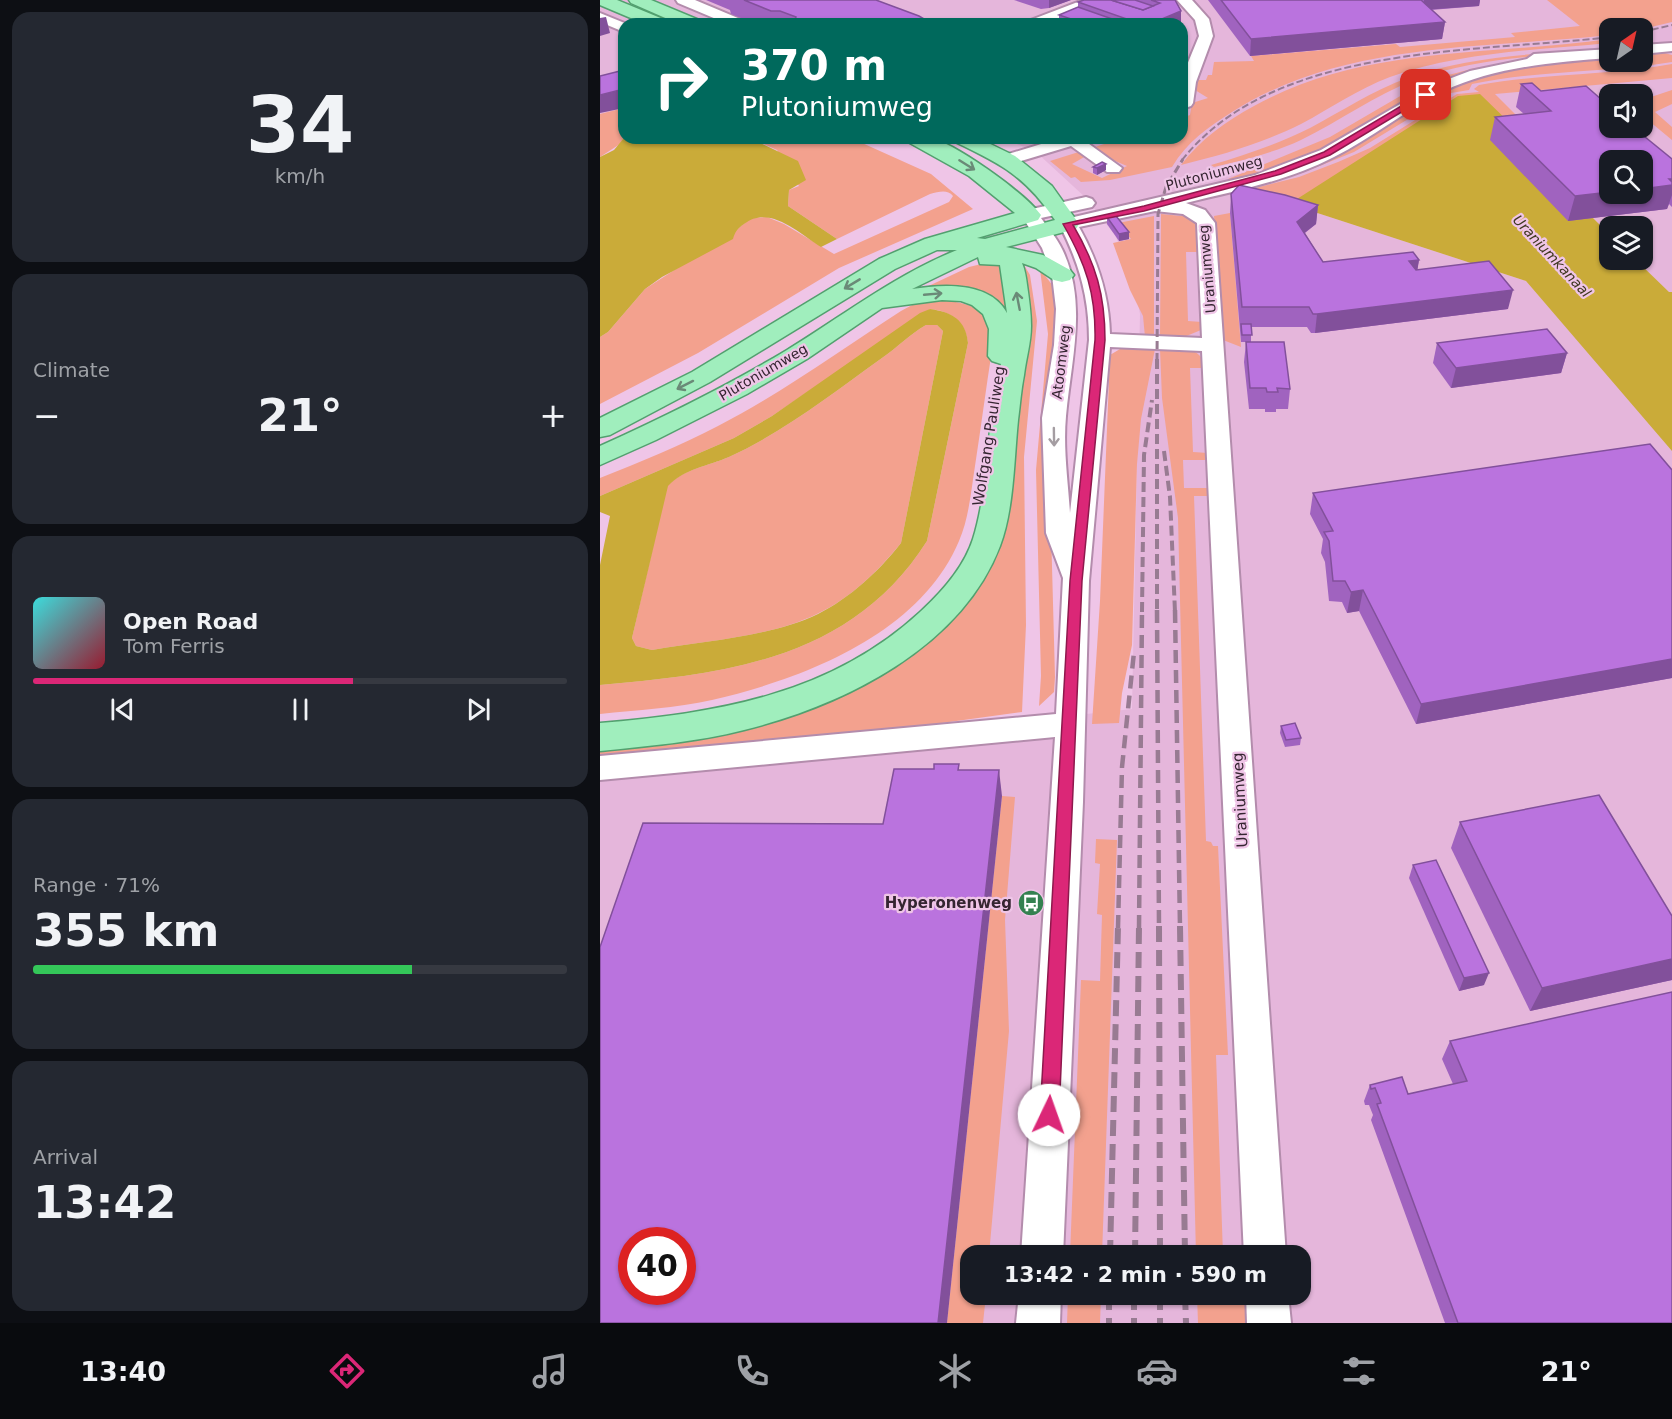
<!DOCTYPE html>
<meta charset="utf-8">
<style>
:root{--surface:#171b24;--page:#242831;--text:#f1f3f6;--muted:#9ea1a6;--line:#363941;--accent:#db2777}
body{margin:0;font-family:"DejaVu Sans",sans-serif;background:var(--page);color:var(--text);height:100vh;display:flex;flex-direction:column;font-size:22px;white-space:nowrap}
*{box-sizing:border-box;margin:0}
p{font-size:20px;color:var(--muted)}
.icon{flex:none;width:33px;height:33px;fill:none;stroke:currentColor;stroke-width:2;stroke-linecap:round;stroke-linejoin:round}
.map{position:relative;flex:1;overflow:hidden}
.details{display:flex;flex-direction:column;gap:12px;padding:12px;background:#0d0f14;width:600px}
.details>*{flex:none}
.guide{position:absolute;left:18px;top:18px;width:570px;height:126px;border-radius:18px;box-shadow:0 2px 4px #0004;background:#00695c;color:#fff;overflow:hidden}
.needle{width:39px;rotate:34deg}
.tools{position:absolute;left:999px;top:18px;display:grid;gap:12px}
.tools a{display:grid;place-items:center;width:54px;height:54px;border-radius:12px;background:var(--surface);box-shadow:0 2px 4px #0004;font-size:30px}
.speed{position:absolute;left:18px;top:1227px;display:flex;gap:12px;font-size:30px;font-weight:700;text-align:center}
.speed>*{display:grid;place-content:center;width:78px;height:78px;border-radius:50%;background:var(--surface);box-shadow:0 2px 4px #0004;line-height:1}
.speed .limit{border:9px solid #d22;background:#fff;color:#111}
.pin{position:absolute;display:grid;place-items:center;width:51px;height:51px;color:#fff;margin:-26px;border-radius:12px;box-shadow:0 3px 9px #0006}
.me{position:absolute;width:66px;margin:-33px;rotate:3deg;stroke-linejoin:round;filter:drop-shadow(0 0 4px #0008)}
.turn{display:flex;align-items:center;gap:21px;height:126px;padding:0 24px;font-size:27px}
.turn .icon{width:78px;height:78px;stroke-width:2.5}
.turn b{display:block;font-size:42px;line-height:51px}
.big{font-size:45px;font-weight:800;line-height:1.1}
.details .tile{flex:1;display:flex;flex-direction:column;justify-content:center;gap:9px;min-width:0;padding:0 21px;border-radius:18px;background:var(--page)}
.details .dial{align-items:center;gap:0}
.dial b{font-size:78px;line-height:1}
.song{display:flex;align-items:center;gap:18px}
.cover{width:72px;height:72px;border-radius:9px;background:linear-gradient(135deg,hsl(180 70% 55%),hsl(350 70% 35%))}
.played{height:6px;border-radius:3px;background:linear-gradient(90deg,var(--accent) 60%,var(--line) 60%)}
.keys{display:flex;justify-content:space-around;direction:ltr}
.heat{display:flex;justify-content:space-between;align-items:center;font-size:33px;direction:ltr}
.charge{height:9px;border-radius:4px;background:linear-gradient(90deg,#34c759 71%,var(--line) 0)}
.trip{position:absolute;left:360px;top:1245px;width:351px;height:60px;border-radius:18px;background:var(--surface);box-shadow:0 2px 4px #0004;font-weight:800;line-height:60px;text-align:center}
.tab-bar{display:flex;height:96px;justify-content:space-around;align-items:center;background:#090b0e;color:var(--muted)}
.tab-bar .icon{width:42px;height:42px}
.tab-bar .on{color:var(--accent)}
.tab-bar b{font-size:27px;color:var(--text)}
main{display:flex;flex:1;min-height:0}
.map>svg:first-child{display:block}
.built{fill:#e5b6db;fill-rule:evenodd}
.green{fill:#f3a18e}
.water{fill:#caab39;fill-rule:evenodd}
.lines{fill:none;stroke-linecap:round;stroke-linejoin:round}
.minor-casing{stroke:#b38cac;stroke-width:4}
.major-casing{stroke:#52a06f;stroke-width:3}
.minor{fill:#fff;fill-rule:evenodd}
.major{fill:#a0eebd;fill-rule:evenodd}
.rail-far4{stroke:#987b92;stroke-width:2;stroke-dasharray:7 3;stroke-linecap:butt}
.rail-far3{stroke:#987b92;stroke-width:3;stroke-dasharray:8 4;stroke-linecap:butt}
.rail-far2{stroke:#987b92;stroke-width:4;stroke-dasharray:10 5;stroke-linecap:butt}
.rail-far1{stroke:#987b92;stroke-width:4.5;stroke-dasharray:13 7;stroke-linecap:butt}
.rail{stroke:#987b92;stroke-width:6;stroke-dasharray:16 8;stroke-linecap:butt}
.wall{fill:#a063bf}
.shaded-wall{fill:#82509b}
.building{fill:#ba73de;stroke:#82509b;stroke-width:1.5;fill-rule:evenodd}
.oneway{stroke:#6a8a77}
.oneway2{stroke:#a49da2}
.route{fill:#db2777;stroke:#8e194d;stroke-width:1.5}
.labels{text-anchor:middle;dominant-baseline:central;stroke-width:4.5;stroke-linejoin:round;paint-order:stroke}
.far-street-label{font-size:14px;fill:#352531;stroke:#efc5e7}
.far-water-label{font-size:14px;font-style:italic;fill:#3f3820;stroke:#efc5e7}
.street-label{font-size:15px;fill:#352531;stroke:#efc5e7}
.poi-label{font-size:15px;font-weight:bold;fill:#352531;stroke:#efc5e7;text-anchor:end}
</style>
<main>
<section class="details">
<div class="tile dial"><b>34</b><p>km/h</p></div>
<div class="tile"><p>Climate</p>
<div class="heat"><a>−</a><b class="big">21°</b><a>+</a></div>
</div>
<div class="tile">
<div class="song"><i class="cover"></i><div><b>Open Road</b><p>Tom Ferris</p></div></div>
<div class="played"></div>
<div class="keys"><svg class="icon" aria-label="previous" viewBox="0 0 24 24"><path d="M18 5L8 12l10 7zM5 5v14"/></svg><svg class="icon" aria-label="pause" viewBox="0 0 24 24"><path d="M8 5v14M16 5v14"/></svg><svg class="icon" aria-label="next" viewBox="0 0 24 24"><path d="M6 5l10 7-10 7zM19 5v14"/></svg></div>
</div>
<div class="tile"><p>Range · 71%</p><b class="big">355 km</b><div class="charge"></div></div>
<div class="tile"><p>Arrival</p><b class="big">13:42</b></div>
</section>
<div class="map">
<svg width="1072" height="1323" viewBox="0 0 1072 1323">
<rect width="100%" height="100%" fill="#efc5e7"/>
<path class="built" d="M0,0H1072V292H1069L1036,260H1042V226H1010L1009,234L950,175L960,172L880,94L858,96L697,199L702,208L926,281L1072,448V1323H0V768L532,709L540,314L533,276L515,235L486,198L435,151L401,138H582V24H24V119L0,125ZM1010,28H1042V62H1010ZM1010,94H1042V128H1010ZM1010,160H1042V194H1010ZM32,1240H82V1292H32ZM370,1256H700V1294H370Z"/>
<g class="green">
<path d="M947,0H1072V22L1043,29L1010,28L1009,35C883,49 744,41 632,112C608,127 587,142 572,167L510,180L481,182L475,177L471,178L450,161L485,150L486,156L472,164L502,178L527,166L501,155L492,148L522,138H582V118L590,115L592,103L608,98L595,90L597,80H606L608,75H612L614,62L654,61L651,56L796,44L800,47L915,37L911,33L980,26Z"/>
<path d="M1009,39V43C936,50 860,52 790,77C758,89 731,108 701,124C663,143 622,155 581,165C601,139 626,121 654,106C764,45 890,56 1009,39Z"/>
<path d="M1009,48V50C945,56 876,57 815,80C775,95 740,121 701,140C673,153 644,160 614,167L611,165C645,155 678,144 710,128C742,111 772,91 807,78C871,55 942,54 1009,48Z"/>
<path d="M1057,51L1072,55V62C1006,73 938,70 872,84L869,90L851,93L754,152L702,173L664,183L829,98L865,83L932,64L1009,55L1010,62H1042L1043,53Z"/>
<path d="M928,61L825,90L726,147L687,164L631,182L628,179L730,137L826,81L875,68Z"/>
<path d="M1072,64V78L895,94L925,124L697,199L636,193L699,177L738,162L770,148L857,94L879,92L874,89L879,85C943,73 1008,76 1072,64Z"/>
<path d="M1072,90V104L1055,112L1072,127V140L1043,116L1042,100Z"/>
<path d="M24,108L23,142L0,157V114Z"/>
<path d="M150,138H251L331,174L373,209L239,268L98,353L0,404V337L8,332L45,289L135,231L151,218L167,217L184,224L234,254L349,202L353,196C347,189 339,192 330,194L237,239L188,206L189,190L199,186L177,150Z"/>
<path d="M630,213L641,347L623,340L614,216Z"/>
<path d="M561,214L581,216L584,214C602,223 597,233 598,252H586L588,321L602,322L601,330L584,337H560Z"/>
<path d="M554,216V337H545L543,316L530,290L513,243L531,239L518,223Z"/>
<path d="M402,259L407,313C390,281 349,290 318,291L369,267Z"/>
<path d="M421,260L430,275L437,321L424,457L426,625L422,712L320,726L0,758V742L193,709L377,579Z"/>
<path d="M440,269L453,286L457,335L448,418L455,677L454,692L439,706L441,676L436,470L448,334Z"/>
<path d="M345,300C384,307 390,310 392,350C386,388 381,427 375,466C371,491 369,518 359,541C320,634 203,679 112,700C76,708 37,710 0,714V685C128,674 252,659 327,541L368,343C366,322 351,311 330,309L172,416L134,438L0,496V478C40,462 80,446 118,426C182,393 241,350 301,311L314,304Z"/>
<path d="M326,325H337L343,331L301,543C278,571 251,598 217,614C170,637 104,641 52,650L36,646L32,638L67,486C84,469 108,466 129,457C184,432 233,393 282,358C298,347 310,334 326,325Z"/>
<path d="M533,348L536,350L555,349L541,419L537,464L532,645L522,693L519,723L492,724L500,601L510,355L520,349Z"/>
<path d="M560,349C577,349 604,345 604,368H590L593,452L608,453L609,460H583L584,488H610V496H594L606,841L611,842L613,846H618L628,1055H616L623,1255H596L578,518L562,398Z"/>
<path d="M402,796L415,797L405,920L409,1031L389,1255L370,1256V1294L386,1295L383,1323H347Z"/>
<path d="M496,839L517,840L502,1255H470L481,980L500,981L502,915L497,914L500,864L495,863Z"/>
<path d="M468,1295H501L500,1323H467Z"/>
<path d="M597,1295H652L654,1323H598Z"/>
</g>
<g class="water">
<path d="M880,94L960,172L951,176L1009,234L1010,260H1036L1069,292H1072V451L926,281L702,208L697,199L858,96Z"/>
<path d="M24,138H150L198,161L206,180L189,190L188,206L237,239L221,247C199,233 169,204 144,224C137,229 135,232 133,239L62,277L45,289L8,332L0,337V157L14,150Z"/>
<path d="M330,309C352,312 366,320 368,343L327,541C252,659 128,674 0,685V565L10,516L0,512V496L134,438L172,416L320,313ZM326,325H337L343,331L301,543C279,571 250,598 218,614C170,637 104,641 52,650L36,646L32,638L68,486C84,469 108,466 129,457C184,432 233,393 282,358C298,347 310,334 326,325Z"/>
</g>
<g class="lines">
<defs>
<g id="minor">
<path d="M76,0H95L145,21L147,24H128L78,3Z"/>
<path d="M483,0H503L501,3L446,24H426L428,21Z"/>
<path d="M577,0H592L609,19L613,36L596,82L593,103L591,106L582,109V77L599,36L595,20Z"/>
<path d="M0,13L27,24H24V32L0,22Z"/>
<path d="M1072,43V51L1042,54V45Z"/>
<path d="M1010,49V58C955,62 894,67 844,91C806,110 772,138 734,157C688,181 635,191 586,203L605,210L615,223L686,1256H644L602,351L510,347L489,581L483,802L463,1256H421L455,737L0,780V756L456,714L463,578L446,533L442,418L454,345L456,309L452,275L442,248L421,215L423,211L486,197L492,199L495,203L492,207L441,218C448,228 457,238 462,249C488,302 471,360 466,416C463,448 468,481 470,513L489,340C489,297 479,262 459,224L461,220L655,175L721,150L833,85L870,71L927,59L934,54ZM555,211L583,214L597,223L602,338L510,334C509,295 498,261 479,227Z"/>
<path d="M461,138H487L485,141L522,168L519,172H507L471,146L408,165L402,164L399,160L402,156Z"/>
<path d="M419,1294H461L460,1323H416Z"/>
<path d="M646,1294H688L691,1323H647Z"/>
</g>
<g id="major">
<path d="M0,0H17L63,19L65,23L45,24L0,5Z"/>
<path d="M29,0H51L99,20L101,24H79L31,3Z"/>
<path d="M305,138C313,138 321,137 329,138C353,141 426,194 441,215L438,220L377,238L385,239L455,220C425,176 401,164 355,142L352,138H378L415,156L452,186L479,224L476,229L406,247L443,255L470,270L474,275L470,280L462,282L454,280L436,268L422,263C425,270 426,277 427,285C429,299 431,312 431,326C431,343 426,358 424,375C421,390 420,405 418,420C414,459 414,509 400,546C361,648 244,705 144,730C97,742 48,746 0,751V723C117,713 230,695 320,612C342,592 364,567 373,539C390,485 386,419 401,364L392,361L388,356L389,329L383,314L372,305L361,301L342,300L282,308L207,359L147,394L56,440L0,465V446C64,417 127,386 187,350C244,315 295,275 357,250H337L295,269L110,382L10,435L0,437V418L92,372L279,259L325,239L415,213L369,176L308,142ZM378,257L380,264L400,265L407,313C390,281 343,284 312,289Z"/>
</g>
</defs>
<use href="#minor" class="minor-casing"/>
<use href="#major" class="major-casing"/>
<use href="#minor" class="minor"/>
<use href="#major" class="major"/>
<g class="rail-far4">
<path d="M1042,32L1072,25"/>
<path d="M582,160C675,43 875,53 1010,37"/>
</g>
<path class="rail-far3" d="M557,361L558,214L566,187L583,159"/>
<g class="rail-far2">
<path d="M557,359V612"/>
<path d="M564,451L570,497L575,612"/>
<path d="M542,612L544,455L552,400"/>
</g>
<g class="rail-far1">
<path d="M557,610L559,928"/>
<path d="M575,610L580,928"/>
<path d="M518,928L522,767L534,652"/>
<path d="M539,928L542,610"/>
</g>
<g class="rail">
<path d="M559,926L560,1256"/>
<path d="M580,926L585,1256"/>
<path d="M510,1256L518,926"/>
<path d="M535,1256L539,926"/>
<path d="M509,1294V1323"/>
<path d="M534,1294V1323"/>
<path d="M560,1294V1323"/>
<path d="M585,1294L586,1323"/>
</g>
</g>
<g class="wall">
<path d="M106,0H276L324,19V22L330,24H156L131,14L130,10Z"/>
<path d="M414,0H471L449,8L441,9Z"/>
<path d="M484,0H575L581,11V24H459V15L478,7V2Z"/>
<path d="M608,0H880L879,6L831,10L845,22L842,39L650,56Z"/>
<path d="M921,84L941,91L1072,159V207L1069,204L1067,209L968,221L890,140L895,117L924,114L916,107Z"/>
<path d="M493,167L506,170L497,175L493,173Z"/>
<path d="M631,194L718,205L716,224L705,233L723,262L819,260L817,270L908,309L715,333H711L707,327H651V342H641L630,213Z"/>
<path d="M507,217L529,232V239L519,241L507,224Z"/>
<path d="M646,342L690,389L688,409H676V412H665V409H649L644,362Z"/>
<path d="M837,343L967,353L961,373L851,388L833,363Z"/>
<path d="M1072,470V678L816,724L759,611L747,613L742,602L729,601L725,562L721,553L723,539L710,514L713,493Z"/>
<path d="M681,726L701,738L700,745L685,747L680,733Z"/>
<path d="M860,822L1072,959V980L930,1011L851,848Z"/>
<path d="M813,865L884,985L859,991L809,878Z"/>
<path d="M850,1041L1072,1323H845L771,1120L773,1115L769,1105H765L764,1101L770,1085L808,1094L853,1084L842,1059Z"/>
</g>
<g class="shaded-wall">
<path d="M449,0H471L449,8Z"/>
<path d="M824,0H880L879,6L823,10Z"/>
<path d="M581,11V24H550Z"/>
<path d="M6,17L10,33L0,36V18Z"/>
<path d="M845,22L842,39L650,56L651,39Z"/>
<path d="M24,89V108L0,113V95Z"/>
<path d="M506,164V170L497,175V168Z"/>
<path d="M1069,179H1072V195L1067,209L968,221L975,196L1010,192V194H1042V189Z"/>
<path d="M718,205L716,224L695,240L697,222Z"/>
<path d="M529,232V239L519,241V234Z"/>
<path d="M819,260L816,279L809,261Z"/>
<path d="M913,290L908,309L715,333L717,314Z"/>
<path d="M967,353L961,373L851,388L856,368Z"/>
<path d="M763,590L759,611L747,613L751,592Z"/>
<path d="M1072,659V678L816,724L821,704Z"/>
<path d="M399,770L402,796L347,1323H338Z"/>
<path d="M1072,959V980L930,1011L942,988Z"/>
<path d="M889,973L884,985L859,991L864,978Z"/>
</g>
<g class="building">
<path d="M144,0H276L319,16L324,19L319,20L330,24H205L195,20L196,17L180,11H171Z"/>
<path d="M484,0H511L543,10L560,3L551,0H575L581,11L550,24H510L524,18L478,2Z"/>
<path d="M511,0H535L553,6L543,10Z"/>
<path d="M621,0H821L845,22L651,39Z"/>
<path d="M478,7L518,21L510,24H486L459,15Z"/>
<path d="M434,19L447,24H421Z"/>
<path d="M24,70V89L0,95V76Z"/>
<path d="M932,83L941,91L986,86L1010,107V128H1034L1072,159V179H1069L1072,182V185L1042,189V160H1010V192L975,196L895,117L951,111L921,84Z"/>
<path d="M502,162L506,164L497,168L493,167Z"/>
<path d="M639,185L685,195L718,205L697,222L723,262L813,252L819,260L809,261L816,270L889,261L913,290L717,314H713L709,307H642L631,194Z"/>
<path d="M516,216L529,232L519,234L507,217Z"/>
<path d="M641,324H651L652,335H642Z"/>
<path d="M947,329L967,353L856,368L837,343Z"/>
<path d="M646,342H684L690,389L677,388L678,392H667L666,388H650Z"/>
<path d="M1050,444L1072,470V659L821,704L763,590L751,592L745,581H733L729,541L724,532L733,531L713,493Z"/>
<path d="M695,723L701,738L686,740L681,726Z"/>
<path d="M334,764H359L358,770H399L338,1323H0V947L43,823L283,824L294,769H334ZM32,1240H82V1292H32Z"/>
<path d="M999,795L1072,916V959L942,988L860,822Z"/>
<path d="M836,860L889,973L864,978L813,865Z"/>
<path d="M1072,992V1323H858L777,1104L781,1103L775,1088L771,1089L770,1085L802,1077L808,1094L867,1081L850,1041Z"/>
</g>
<defs><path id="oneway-shaft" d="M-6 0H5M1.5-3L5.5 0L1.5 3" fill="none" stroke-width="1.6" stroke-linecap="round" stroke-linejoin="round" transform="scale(1.5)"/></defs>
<g class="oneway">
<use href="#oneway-shaft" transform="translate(367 165) rotate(32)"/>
<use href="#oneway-shaft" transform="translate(252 284) rotate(149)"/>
<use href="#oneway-shaft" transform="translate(333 294) rotate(-5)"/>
<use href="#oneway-shaft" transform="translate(418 301) rotate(-101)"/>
<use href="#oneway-shaft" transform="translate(85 385) rotate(153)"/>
</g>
<use class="oneway2" href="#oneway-shaft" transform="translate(454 437) rotate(89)"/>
<path class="route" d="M823,93L830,95L730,155L681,174L544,211L473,225C496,264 505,295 505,340L482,581L459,1115L456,1121L449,1124L443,1121L440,1115L470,581L495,340C496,294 486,264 463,224L544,206L675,171L724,152Z"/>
<defs>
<symbol id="bus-disc" viewBox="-11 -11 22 22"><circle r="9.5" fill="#348150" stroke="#efc5e7"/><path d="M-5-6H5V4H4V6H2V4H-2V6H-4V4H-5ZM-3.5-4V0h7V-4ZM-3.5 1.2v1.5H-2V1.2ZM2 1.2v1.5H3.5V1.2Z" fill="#fff"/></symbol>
</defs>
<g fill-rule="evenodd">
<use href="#bus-disc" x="416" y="888" width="30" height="30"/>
</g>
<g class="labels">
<g class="far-street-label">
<text transform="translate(614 173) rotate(-15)">Plutoniumweg</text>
<text transform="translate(607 269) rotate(-95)">Uraniumweg</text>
<text transform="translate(461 362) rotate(-83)">Atoomweg</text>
<text transform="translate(163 372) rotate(-30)">Plutoniumweg</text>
</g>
<g class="far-water-label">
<text transform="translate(952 256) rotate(47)">Uraniumkanaal</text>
</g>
<g class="street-label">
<text transform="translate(389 436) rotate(-81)">Wolfgang Pauliweg</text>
<text transform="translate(640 800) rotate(-93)">Uraniumweg</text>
</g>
<g class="poi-label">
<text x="412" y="903">Hyperonenweg</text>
</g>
</g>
</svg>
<div class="tools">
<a><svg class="needle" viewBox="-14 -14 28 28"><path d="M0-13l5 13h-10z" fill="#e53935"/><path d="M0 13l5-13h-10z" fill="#9ea1a6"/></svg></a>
<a><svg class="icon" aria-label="sound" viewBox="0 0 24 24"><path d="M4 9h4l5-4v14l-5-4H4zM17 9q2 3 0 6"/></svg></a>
<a><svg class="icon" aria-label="search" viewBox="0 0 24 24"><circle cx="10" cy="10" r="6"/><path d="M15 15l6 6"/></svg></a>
<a><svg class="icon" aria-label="layers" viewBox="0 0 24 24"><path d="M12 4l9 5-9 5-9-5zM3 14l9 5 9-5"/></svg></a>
</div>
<div class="speed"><div class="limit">40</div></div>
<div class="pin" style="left:826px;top:95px;background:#d93025"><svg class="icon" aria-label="arrive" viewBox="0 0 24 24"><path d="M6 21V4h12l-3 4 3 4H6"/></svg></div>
<svg class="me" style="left:449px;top:1115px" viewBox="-20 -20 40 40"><circle r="19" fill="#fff"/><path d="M0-13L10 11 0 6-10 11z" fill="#db2777"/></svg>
<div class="trip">13:42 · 2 min · 590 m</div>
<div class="guide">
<div class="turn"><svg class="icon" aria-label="right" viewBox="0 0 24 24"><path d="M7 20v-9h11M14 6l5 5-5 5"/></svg><div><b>370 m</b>Plutoniumweg</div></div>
</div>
</div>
</main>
<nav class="tab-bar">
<b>13:40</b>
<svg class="icon on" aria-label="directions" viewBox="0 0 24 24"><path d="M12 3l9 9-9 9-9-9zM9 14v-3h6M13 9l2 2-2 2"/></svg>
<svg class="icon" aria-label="music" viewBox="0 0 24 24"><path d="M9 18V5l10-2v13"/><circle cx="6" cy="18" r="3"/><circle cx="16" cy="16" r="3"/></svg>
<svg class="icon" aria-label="phone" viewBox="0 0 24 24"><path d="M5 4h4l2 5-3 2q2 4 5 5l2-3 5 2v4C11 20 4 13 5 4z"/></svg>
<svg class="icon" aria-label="climate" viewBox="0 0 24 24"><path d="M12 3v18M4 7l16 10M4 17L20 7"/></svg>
<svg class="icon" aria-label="car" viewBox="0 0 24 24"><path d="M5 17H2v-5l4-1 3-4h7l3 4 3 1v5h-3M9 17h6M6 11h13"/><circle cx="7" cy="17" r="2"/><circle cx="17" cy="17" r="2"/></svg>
<svg class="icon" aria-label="filters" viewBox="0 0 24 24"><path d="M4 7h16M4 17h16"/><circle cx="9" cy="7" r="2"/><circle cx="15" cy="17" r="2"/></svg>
<b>21°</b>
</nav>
